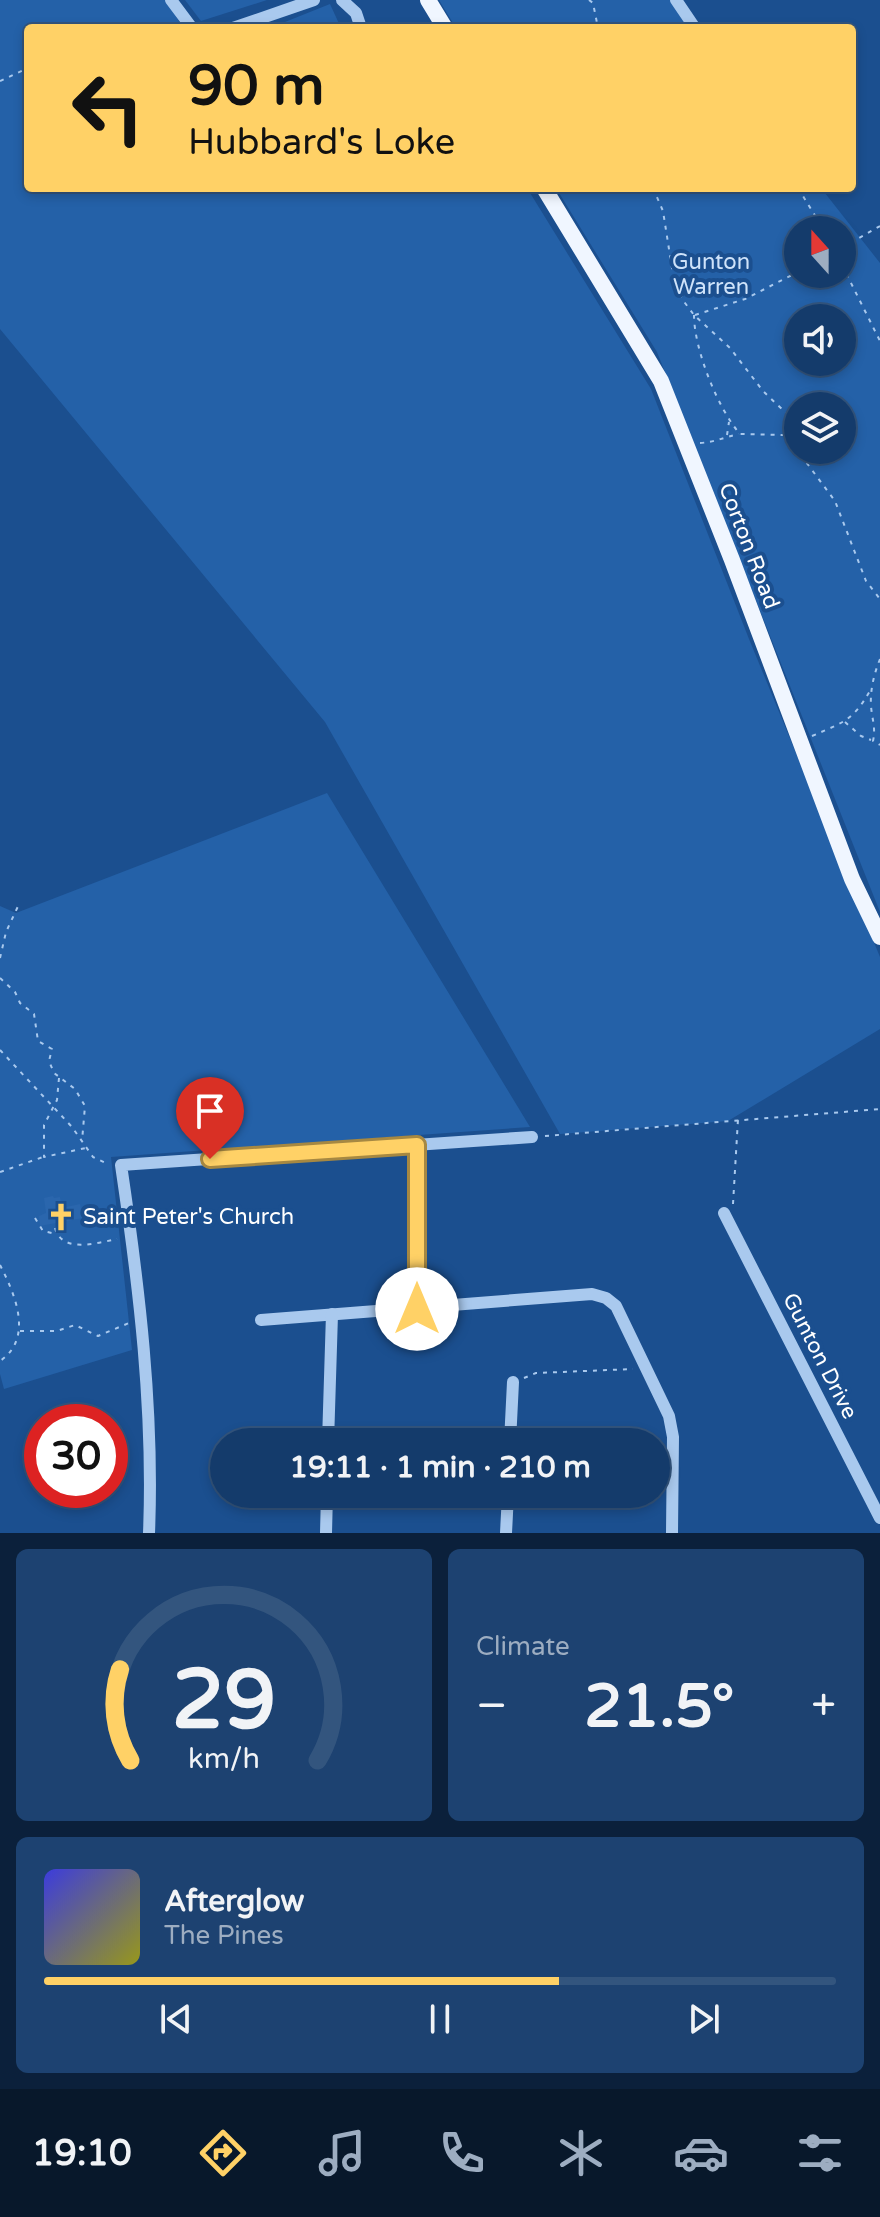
<!DOCTYPE html>
<meta charset="utf-8">
<style>
:root{--surface:#143b6b;--page:#1d4271;--text:#f1f3f6;--muted:#9dadc1;--line:#33557e;--accent:#ffd166}
body{margin:0;font-family:"Varela Round",sans-serif;background:var(--page);color:var(--text);height:100vh;display:flex;flex-direction:column;font-size:30px;white-space:nowrap}
*{box-sizing:border-box;margin:0}
p{font-size:26px;color:var(--muted)}
.icon{flex:none;width:44px;height:44px;fill:none;stroke:currentColor;stroke-width:2;stroke-linecap:round;stroke-linejoin:round}
.map{position:relative;height:1533px;overflow:hidden}
.sheet{display:flex;flex-direction:column;gap:16px;padding:16px;background:#0b203b;flex:1}
.sheet>*{flex:none}
.hud{position:absolute;left:24px;top:24px;width:832px;height:168px;border-radius:8px;box-shadow:0 4px 12px #0003,0 0 0 2px var(--line);background:#ffd166;color:#111;overflow:hidden}
.needle{width:52px;rotate:339deg}
.controls{position:absolute;left:784px;top:216px;display:grid;gap:16px}
.controls a{display:grid;place-items:center;width:72px;height:72px;border-radius:50%;background:var(--surface);box-shadow:0 4px 12px #0003,0 0 0 2px var(--line);font-size:40px}
.speed{position:absolute;left:24px;top:1404px;display:flex;gap:16px;font-size:40px;font-weight:700;text-align:center}
.speed>*{display:grid;place-content:center;width:104px;height:104px;border-radius:50%;background:var(--surface);box-shadow:0 4px 12px #0003,0 0 0 2px var(--line);line-height:1}
.speed .limit{border:12px solid #d22;background:#fff;color:#111}
.pin{position:absolute;display:grid;place-items:center;width:68px;height:68px;color:#fff;margin:-82px -34px;border-radius:50% 50% 50% 0;rotate:-45deg;box-shadow:0 0 8px #0007}
.pin .icon{rotate:45deg}
.me{position:absolute;width:88px;margin:-44px;rotate:0deg;stroke-linejoin:round;filter:drop-shadow(0 0 6px #0008)}
.turn{display:flex;align-items:center;gap:28px;height:168px;padding:0 32px;font-size:36px}
.turn .icon{width:104px;height:104px;stroke-width:2.5}
.turn b{display:block;font-size:56px;line-height:68px}
.big{font-size:60px;font-weight:700;line-height:1.1}
.sheet .tile{flex:1;display:flex;flex-direction:column;justify-content:center;gap:12px;min-width:0;padding:0 28px;border-radius:12px;background:var(--page)}
.sheet .dial{align-items:center;gap:0}
.dial svg{height:208px;overflow:visible;fill:none;stroke:var(--line);stroke-width:7;stroke-linecap:round;text-anchor:middle}
.dial text{fill:var(--text);stroke:none}
.song{display:flex;align-items:center;gap:24px}
.cover{width:96px;height:96px;border-radius:12px;background:linear-gradient(135deg,hsl(240 70% 55%),hsl(60 70% 35%))}
.played{height:8px;border-radius:4px;background:linear-gradient(90deg,var(--accent) 65%,var(--line) 65%)}
.keys{display:flex;justify-content:space-around;direction:ltr}
.heat{display:flex;justify-content:space-between;align-items:center;font-size:44px;direction:ltr}
.sheet .tiles{flex:1;display:grid;gap:16px;grid-template-columns:1fr 1fr}
.tile:last-child{grid-column:span 2}
.trip{position:absolute;left:210px;top:1428px;width:460px;height:80px;border-radius:40px;background:var(--surface);box-shadow:0 4px 12px #0003,0 0 0 2px var(--line);font-weight:700;line-height:80px;text-align:center}
.tabs{display:flex;height:128px;justify-content:space-around;align-items:center;background:#08182b;color:var(--muted)}
.tabs .icon{width:56px;height:56px}
.tabs .current{color:var(--accent)}
.tabs b{font-size:36px;color:var(--text)}
.map>svg:first-child{display:block}
.green{fill:#2461a8;fill-rule:evenodd}
.building{fill:#2a66ad}
.lines{fill:none;stroke-linecap:round;stroke-linejoin:round}
.path{stroke:#a9c9ee;stroke-width:2;stroke-dasharray:4 6;stroke-linecap:butt}
.minor{stroke:#a9c9ee;stroke-width:12}
.major{stroke:#f0f6ff;stroke-width:16}
.route-casing{stroke:#a68842;stroke-width:20}
.route{stroke:#ffd166;stroke-width:14}
.labels{text-anchor:middle;dominant-baseline:central;stroke-width:8;stroke-linejoin:round;paint-order:stroke}
.park-label{font-size:22px;fill:#cfe3fa;stroke:#1b4f8f}
.street-label{font-size:22px;fill:#fff;stroke:#1b4f8f}
.poi-label{font-size:22px;fill:#fff;stroke:#1b4f8f;text-anchor:start}
</style>
<div class="map">
<svg width="880" height="1533" viewBox="0 0 880 1533">
<rect width="100%" height="100%" fill="#1b4f8f"/>
<g class="green">
<path d="M0,0H166L183,28H28V188H527L651,389L749,639L880,957V1029L728,1121L560,1134L325,722L0,329Z"/>
<path d="M185,0H267L201,21Z"/>
<path d="M439,0H680L701,28H456Z"/>
<path d="M330,4L341,28H270Z"/>
<path d="M556,188H821L880,263V912L657,352ZM798,230H842V274H798ZM798,318H842V362H798ZM798,406H842V450H798Z"/>
<path d="M327,793L530,1127L111,1157L132,1350L4,1389L0,1374V906L16,913Z"/>
</g>
<path class="building" d="M53,1196L54,1198L60,1197L62,1208L80,1204L83,1218L40,1226L39,1216L46,1213L44,1198Z"/>
<g class="lines">
<g class="path">
<path d="M589,0L593,3L598,28"/>
<path d="M0,81L28,68"/>
<path d="M653,188L663,211L674,281L685,303L694,315L730,348L763,391L787,414L786,433"/>
<path d="M798,188L824,230"/>
<path d="M842,248L880,226"/>
<path d="M842,265L880,341"/>
<path d="M694,315C694,349 718,409 740,434L786,435L835,501L866,581L880,599"/>
<path d="M695,315L745,299L798,272"/>
<path d="M727,435L729,422"/>
<path d="M700,443C716,442 724,437 739,434"/>
<path d="M880,659C874,674 870,690 871,706C872,719 876,728 873,741L880,745"/>
<path d="M845,722L861,736L871,740"/>
<path d="M812,736C844,722 853,721 871,689"/>
<path d="M0,958L6,932L20,902"/>
<path d="M0,978L15,992L20,1003L34,1014L38,1041L52,1049L49,1061L54,1073L75,1089L85,1106L82,1141"/>
<path d="M0,1050L72,1127L93,1157L108,1164"/>
<path d="M59,1078L57,1100L44,1125V1157L86,1148"/>
<path d="M545,1136L880,1109"/>
<path d="M0,1172L43,1157"/>
<path d="M733,1204L738,1119"/>
<path d="M35,1218L43,1231L56,1234"/>
<path d="M55,1228C62,1254 97,1243 117,1239"/>
<path d="M0,1265C15,1294 34,1338 0,1361"/>
<path d="M20,1331H57L75,1325L98,1336L129,1323"/>
<path d="M524,1378L536,1373L633,1369"/>
</g>
<g class="minor">
<path d="M171,0L192,28"/>
<path d="M342,0L356,13L361,28"/>
<path d="M676,0L695,28"/>
<path d="M233,28L314,0"/>
<path d="M724,1213L880,1518"/>
<path d="M417,1309V1145"/>
<path d="M261,1320L592,1294L606,1298L616,1306L669,1416L673,1437L672,1533"/>
<path d="M328,1442L332,1314"/>
<path d="M510,1442L513,1382"/>
<path d="M149,1533C154,1410 139,1286 121,1165L532,1137"/>
<path d="M326,1533L327,1494"/>
<path d="M506,1533L508,1494"/>
</g>
<g class="major">
<path d="M428,0L445,28"/>
<path d="M544,188L661,381L732,560L852,879L880,937"/>
</g>
</g>
<g class="lines">
<defs>
<path id="route" d="M210,1159L417,1145V1309"/>
</defs>
<use href="#route" class="route-casing"/>
<use href="#route" class="route"/>
</g>
<defs>
<symbol id="church-bare" viewBox="-9 -9 18 18"><path d="M-1.2-6h2.4v3.5h3.3v2.4h-3.3V6h-2.4V-.1h-3.3v-2.4h3.3Z" fill="#ffd166" stroke="#1b4f8f" stroke-width="2.5" paint-order="stroke"/></symbol>
</defs>
<g fill-rule="evenodd">
<use href="#church-bare" x="41" y="1197" width="40" height="40"/>
</g>
<g class="labels">
<g class="park-label">
<text x="711" y="262">Gunton<tspan x="711" dy="25">Warren</tspan></text>
</g>
<g class="street-label">
<text transform="translate(749 546) rotate(69)">Corton Road</text>
<text transform="translate(820 1356) rotate(63)">Gunton Drive</text>
</g>
<g class="poi-label">
<text x="83" y="1217">Saint Peter's Church</text>
</g>
</g>
</svg>
<div class="controls">
<a><svg class="needle" viewBox="-14 -14 28 28"><path d="M0-13l5 13h-10z" fill="#e53935"/><path d="M0 13l5-13h-10z" fill="#9dadc1"/></svg></a>
<a><svg class="icon" aria-label="sound" viewBox="0 0 24 24"><path d="M4 9h4l5-4v14l-5-4H4zM17 9q2 3 0 6"/></svg></a>
<a><svg class="icon" aria-label="layers" viewBox="0 0 24 24"><path d="M12 4l9 5-9 5-9-5zM3 14l9 5 9-5"/></svg></a>
</div>
<div class="speed"><div class="limit">30</div></div>
<div class="pin" style="left:210px;top:1159px;background:#d93025"><svg class="icon" aria-label="arrive" viewBox="0 0 24 24"><path d="M6 21V4h12l-3 4 3 4H6"/></svg></div>
<svg class="me" style="left:417px;top:1309px" viewBox="-20 -20 40 40"><circle r="19" fill="#fff"/><path d="M0-13L10 11 0 6-10 11z" fill="#ffd166"/></svg>
<div class="trip">19:11 · 1 min · 210 m</div>
<div class="hud">
<div class="turn"><svg class="icon" aria-label="left" viewBox="0 0 24 24"><path d="M17 20v-9H6M10 6l-5 5 5 5"/></svg><div><b>90 m</b>Hubbard's Loke</div></div>
</div>
</div>
<section class="sheet">
<div class="tiles">
<div class="tile dial"><svg viewBox="0 0 100 80">
<path d="M14 69A42 42 0 1 1 86 69"/>
<path d="M14 69A42 42 0 0 1 10 34" stroke="#ffd166"/>
<text x="50" y="56" font-size="32" font-weight="700">29</text>
<text x="50" y="72" font-size="11">km/h</text>
</svg></div>
<div class="tile"><p>Climate</p>
<div class="heat"><a>−</a><b class="big">21.5°</b><a>+</a></div>
</div>
<div class="tile">
<div class="song"><i class="cover"></i><div><b>Afterglow</b><p>The Pines</p></div></div>
<div class="played"></div>
<div class="keys"><svg class="icon" aria-label="previous" viewBox="0 0 24 24"><path d="M18 5L8 12l10 7zM5 5v14"/></svg><svg class="icon" aria-label="pause" viewBox="0 0 24 24"><path d="M8 5v14M16 5v14"/></svg><svg class="icon" aria-label="next" viewBox="0 0 24 24"><path d="M6 5l10 7-10 7zM19 5v14"/></svg></div>
</div>
</div>
</section>
<nav class="tabs">
<b>19:10</b>
<svg class="icon current" aria-label="directions" viewBox="0 0 24 24"><path d="M12 3l9 9-9 9-9-9zM9 14v-3h6M13 9l2 2-2 2"/></svg>
<svg class="icon" aria-label="music" viewBox="0 0 24 24"><path d="M9 18V5l10-2v13"/><circle cx="6" cy="18" r="3"/><circle cx="16" cy="16" r="3"/></svg>
<svg class="icon" aria-label="phone" viewBox="0 0 24 24"><path d="M5 4h4l2 5-3 2q2 4 5 5l2-3 5 2v4C11 20 4 13 5 4z"/></svg>
<svg class="icon" aria-label="climate" viewBox="0 0 24 24"><path d="M12 3v18M4 7l16 10M4 17L20 7"/></svg>
<svg class="icon" aria-label="car" viewBox="0 0 24 24"><path d="M5 17H2v-5l4-1 3-4h7l3 4 3 1v5h-3M9 17h6M6 11h13"/><circle cx="7" cy="17" r="2"/><circle cx="17" cy="17" r="2"/></svg>
<svg class="icon" aria-label="filters" viewBox="0 0 24 24"><path d="M4 7h16M4 17h16"/><circle cx="9" cy="7" r="2"/><circle cx="15" cy="17" r="2"/></svg>
</nav>
